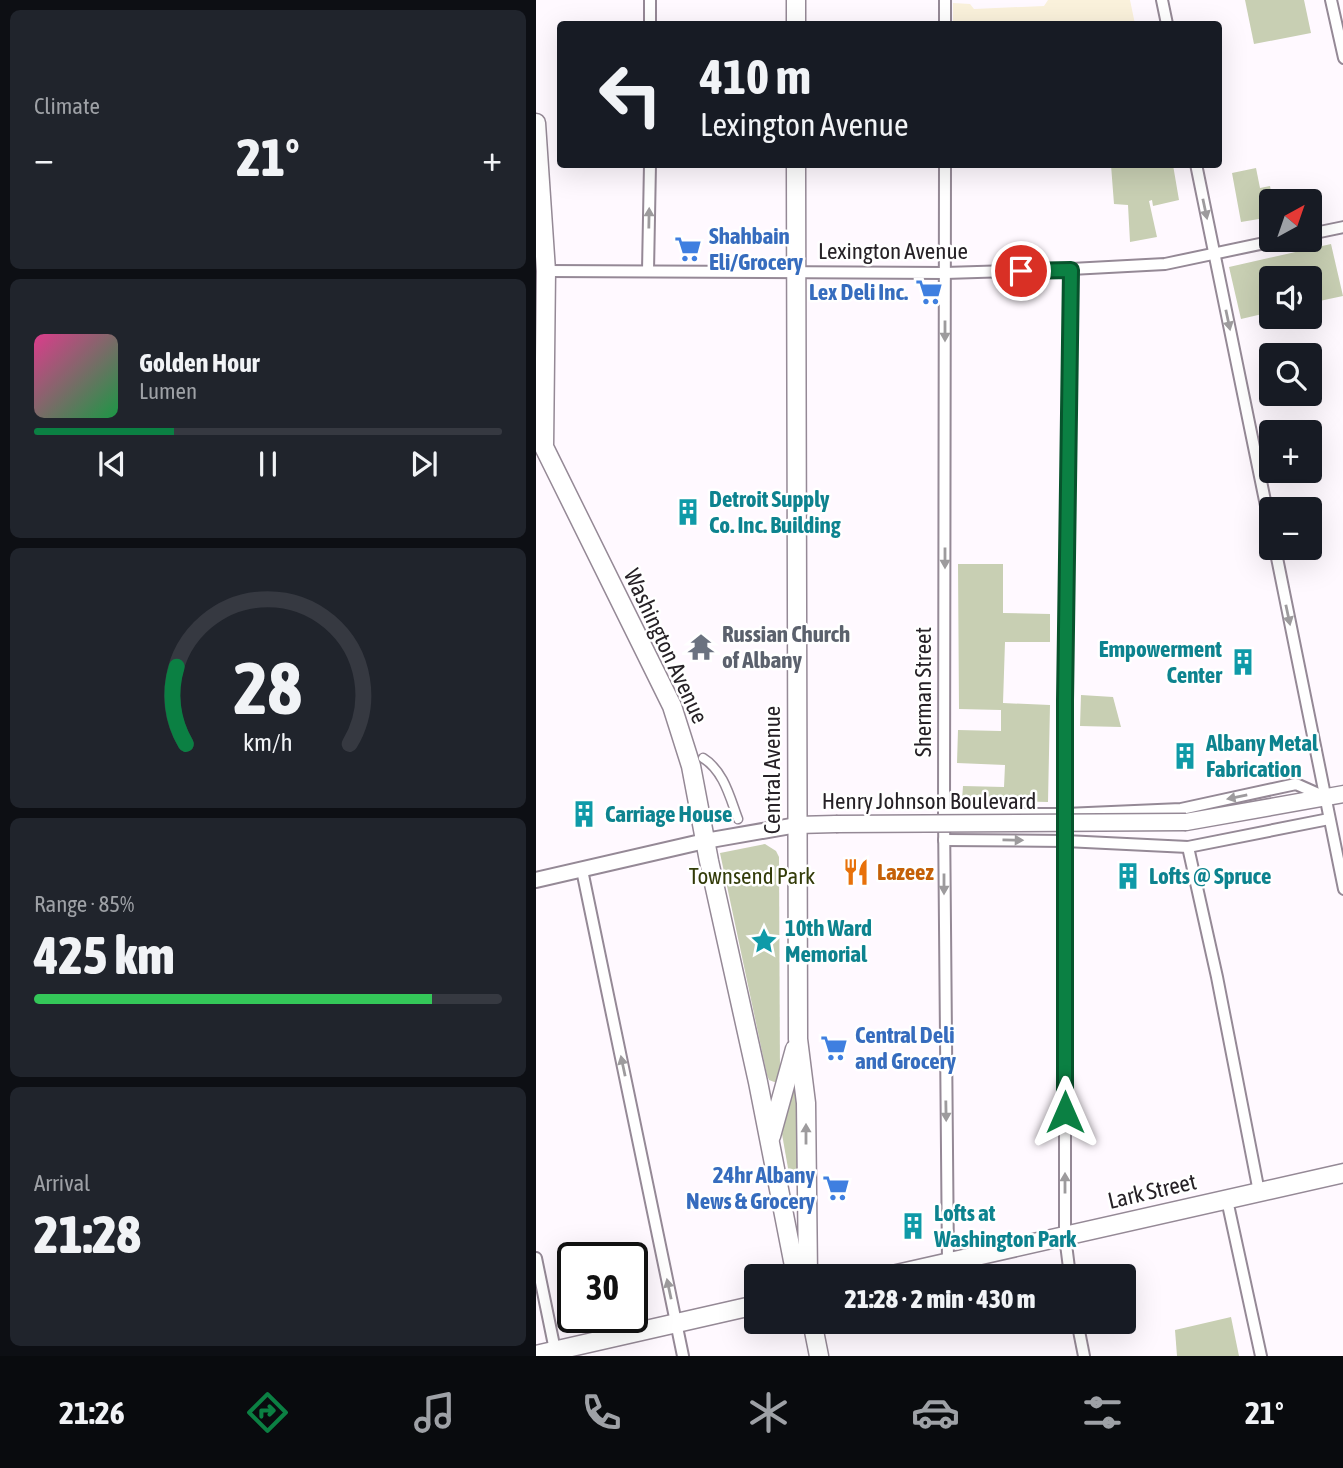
<!DOCTYPE html>
<meta charset="utf-8">
<style>
:root{--surface:#171b24;--page:#20242c;--text:#f1f3f6;--muted:#9ea1a6;--line:#363941;--accent:#0b8043}
body{margin:0;font-family:"Asap Condensed",sans-serif;background:var(--page);color:var(--text);height:100vh;display:flex;flex-direction:column;font-size:26px;white-space:nowrap}
*{box-sizing:border-box;margin:0}
p{font-size:23px;color:var(--muted)}
.icon{flex:none;width:38px;height:38px;fill:none;stroke:currentColor;stroke-width:2;stroke-linecap:round;stroke-linejoin:round}
.map{position:relative;flex:1;overflow:hidden}
.drawer{display:flex;flex-direction:column;gap:10px;padding:10px;background:#0d0f14;width:536px}
.drawer>*{flex:none}
.hud{position:absolute;left:21px;top:21px;width:665px;height:147px;border-radius:7px;box-shadow:0 7px 28px #0002;background:#171b24;color:var(--text);overflow:hidden}
.needle{width:46px;rotate:40deg}
.controls{position:absolute;left:723px;top:189px;display:grid;gap:14px}
.controls a{display:grid;place-items:center;width:63px;height:63px;border-radius:7px;background:var(--surface);box-shadow:0 7px 28px #0002;font-size:35px}
.speed{position:absolute;left:21px;top:1242px;display:flex;gap:14px;font-size:35px;font-weight:700;text-align:center}
.speed>*{display:grid;place-content:center;width:91px;height:91px;border-radius:50%;background:var(--surface);box-shadow:0 7px 28px #0002;line-height:1}
.speed .limit{border:4px solid #111;border-radius:10px;background:#fff;color:#111}
.pin{position:absolute;display:grid;place-items:center;width:60px;height:60px;color:#fff;margin:-30px;border:4px solid #fff;border-radius:50%;box-shadow:0 2px 7px #0007}
.me{position:absolute;width:77px;margin:-38px;rotate:0deg;stroke-linejoin:round;filter:drop-shadow(0 0 5px #0008)}
.turn{display:flex;align-items:center;gap:24px;height:147px;padding:0 28px;font-size:32px}
.turn .icon{width:91px;height:91px;stroke-width:2.5}
.turn b{display:block;font-size:49px;line-height:60px}
.big{font-size:52px;font-weight:800;line-height:1.1}
.drawer .tile{flex:1;display:flex;flex-direction:column;justify-content:center;gap:10px;min-width:0;padding:0 24px;border-radius:10px;background:var(--page)}
.drawer .dial{align-items:center;gap:0}
.dial svg{height:182px;overflow:visible;fill:none;stroke:var(--line);stroke-width:7;stroke-linecap:round;text-anchor:middle}
.dial text{fill:var(--text);stroke:none}
.song{display:flex;align-items:center;gap:21px}
.cover{width:84px;height:84px;border-radius:10px;background:linear-gradient(135deg,hsl(330 70% 55%),hsl(140 70% 35%))}
.played{height:7px;border-radius:4px;background:linear-gradient(90deg,var(--accent) 30%,var(--line) 30%)}
.keys{display:flex;justify-content:space-around;direction:ltr}
.heat{display:flex;justify-content:space-between;align-items:center;font-size:38px;direction:ltr}
.charge{height:10px;border-radius:5px;background:linear-gradient(90deg,#34c759 85%,var(--line) 0)}
.trip{position:absolute;left:208px;top:1264px;width:392px;height:70px;border-radius:7px;background:var(--surface);box-shadow:0 7px 28px #0002;font-weight:800;line-height:70px;text-align:center}
.tabs{display:flex;height:112px;justify-content:space-around;align-items:center;background:#090b0e;color:var(--muted)}
.tabs .icon{width:49px;height:49px}
.tabs .on{color:var(--accent)}
.tabs b{font-size:32px;color:var(--text)}
main{display:flex;flex:1;min-height:0}
.map>svg:first-child{display:block}
.education{fill:#faf1db}
.green{fill:#c8cfb3}
.lines{fill:none;stroke-linecap:round;stroke-linejoin:round}
.pedestrian-casing{stroke:#958996;stroke-width:11}
.minor-casing{stroke:#958996;stroke-width:14}
.tertiary-casing{stroke:#958996;stroke-width:18}
.secondary-casing{stroke:#958996;stroke-width:19}
.primary-casing{stroke:#958996;stroke-width:21}
.pedestrian{stroke:#fff;stroke-width:8}
.minor{stroke:#fff;stroke-width:10}
.tertiary{stroke:#fff;stroke-width:14}
.secondary{stroke:#fff;stroke-width:16}
.primary{stroke:#fff;stroke-width:18}
.secondary-bridge-casing{stroke:#958996;stroke-width:19;stroke-linecap:butt}
.secondary-bridge{stroke:#fff;stroke-width:16}
.oneway{fill:#9d9b9d}
.route-casing{stroke:#07532c;stroke-width:18}
.route{stroke:#0b8043;stroke-width:12}
.labels{text-anchor:middle;dominant-baseline:central;stroke-width:5;stroke-linejoin:round;paint-order:stroke}
.shop-label{font-size:23px;font-weight:bold;fill:#366cbe;stroke:#fff;text-anchor:start}
.street-label{font-size:23px;fill:#262126;stroke:#fff}
.culture-label{font-size:23px;font-weight:bold;fill:#0d838f;stroke:#fff;text-anchor:start}
.worship-label{font-size:23px;font-weight:bold;fill:#5b616d;stroke:#fff;text-anchor:start}
.food-label{font-size:23px;font-weight:bold;fill:#c56008;stroke:#fff;text-anchor:start}
.park-label{font-size:23px;fill:#333c09;stroke:#fff}
</style>
<main>
<section class="drawer">
<div class="tile"><p>Climate</p>
<div class="heat"><a>−</a><b class="big">21°</b><a>+</a></div>
</div>
<div class="tile">
<div class="song"><i class="cover"></i><div><b>Golden Hour</b><p>Lumen</p></div></div>
<div class="played"></div>
<div class="keys"><svg class="icon" aria-label="previous" viewBox="0 0 24 24"><path d="M18 5L8 12l10 7zM5 5v14"/></svg><svg class="icon" aria-label="pause" viewBox="0 0 24 24"><path d="M8 5v14M16 5v14"/></svg><svg class="icon" aria-label="next" viewBox="0 0 24 24"><path d="M6 5l10 7-10 7zM19 5v14"/></svg></div>
</div>
<div class="tile dial"><svg viewBox="0 0 100 80">
<path d="M14 69A42 42 0 1 1 86 69"/>
<path d="M14 69A42 42 0 0 1 10 35" stroke="#0b8043"/>
<text x="50" y="56" font-size="32" font-weight="700">28</text>
<text x="50" y="72" font-size="11">km/h</text>
</svg></div>
<div class="tile"><p>Range · 85%</p><b class="big">425 km</b><div class="charge"></div></div>
<div class="tile"><p>Arrival</p><b class="big">21:28</b></div>
</section>
<div class="map">
<svg width="808" height="1356" viewBox="0 0 808 1356">
<rect width="100%" height="100%" fill="#fff9ff"/>
<path class="education" d="M512,0H594L599,24H417V3L434,4L438,9L508,6Z"/>
<g class="green">
<path d="M709,0H768L775,33L718,44Z"/>
<path d="M575,165H637L643,200L617,206L616,200L613,201L621,237L594,242L592,205L578,204Z"/>
<path d="M720,168L724,188L734,186L737,201L735,217L705,222L696,173Z"/>
<path d="M795,244L807,296L774,303V278H735V312L705,319L693,267Z"/>
<path d="M422,564H467V613L514,614V642H469L467,703L514,705L512,802L426,800L427,786L468,787L469,765L421,763L422,730L465,731V710L423,709Z"/>
<path d="M545,695L577,697L585,727L544,726Z"/>
<path d="M229,844L240,851L243,857L244,1079L241,1083L233,1080L231,1075L184,853Z"/>
<path d="M261,1091L262,1174H253L246,1134L256,1092Z"/>
<path d="M695,1317L703,1356H641L639,1330Z"/>
</g>
<g class="lines">
<defs>
<path id="pedestrian" d="M167,758C188,771 194,798 202,819"/>
<g id="minor">
<path d="M114,0V24"/>
<path d="M626,0L631,24"/>
<path d="M795,0L808,58"/>
<path d="M409,24V0"/>
<path d="M409,164L408,814L412,1262"/>
<path d="M660,164L735,530"/>
<path d="M774,234L808,227"/>
<path d="M10,271L409,273L535,269L629,264L743,240"/>
<path d="M112,271L114,164"/>
<path d="M739,548L808,889"/>
<path d="M408,814H529L645,809L760,784L787,796"/>
<path d="M408,840L529,841L652,847L793,819"/>
<path d="M652,847L681,977L723,1192"/>
<path d="M46,870L147,1356"/>
<path d="M691,1200L725,1356"/>
<path d="M0,1258L20,1355"/>
<path d="M534,1276L529,1236V701L535,269"/>
<path d="M541,1321L548,1356"/>
</g>
<path id="tertiary" d="M0,880L169,841L261,825"/>
<g id="secondary">
<path d="M650,822L808,794"/>
<path d="M261,825L300,824"/>
</g>
<g id="primary">
<path d="M260,0V24"/>
<path d="M0,123L10,271L8,447L136,706L155,766L173,861L222,1082L260,1276"/>
<path d="M260,164L262,1039L270,1103L272,1276"/>
<path d="M235,1136L259,1049"/>
<path d="M352,1276L808,1173"/>
<path d="M276,1321L283,1356"/>
<path d="M0,1355L220,1305"/>
</g>
</defs>
<use href="#pedestrian" class="pedestrian-casing"/>
<use href="#minor" class="minor-casing"/>
<use href="#tertiary" class="tertiary-casing"/>
<use href="#secondary" class="secondary-casing"/>
<use href="#primary" class="primary-casing"/>
<use href="#pedestrian" class="pedestrian"/>
<use href="#minor" class="minor"/>
<use href="#tertiary" class="tertiary"/>
<use href="#secondary" class="secondary"/>
<use href="#primary" class="primary"/>
<defs>
<path id="secondary-bridge" d="M300,824L650,822"/>
</defs>
<use href="#secondary-bridge" class="secondary-bridge-casing"/>
<use href="#secondary-bridge" class="secondary-bridge"/>
</g>
<defs><path id="oneway-solid" d="M-6-.8H1V-3.2L6.5 0L1 3.2V.8H-6Z" transform="scale(1.75)"/></defs>
<g class="oneway">
<use href="#oneway-solid" transform="translate(669 209) rotate(78)"/>
<use href="#oneway-solid" transform="translate(113 218) rotate(-89)"/>
<use href="#oneway-solid" transform="translate(692 320) rotate(78)"/>
<use href="#oneway-solid" transform="translate(409 331) rotate(90)"/>
<use href="#oneway-solid" transform="translate(409 558) rotate(90)"/>
<use href="#oneway-solid" transform="translate(752 615) rotate(78)"/>
<use href="#oneway-solid" transform="translate(701 797) rotate(168)"/>
<use href="#oneway-solid" transform="translate(477 840) rotate(1)"/>
<use href="#oneway-solid" transform="translate(408 884) rotate(90)"/>
<use href="#oneway-solid" transform="translate(87 1066) rotate(-102)"/>
<use href="#oneway-solid" transform="translate(410 1111) rotate(89)"/>
<use href="#oneway-solid" transform="translate(270 1134) rotate(-90)"/>
<use href="#oneway-solid" transform="translate(529 1183) rotate(-90)"/>
<use href="#oneway-solid" transform="translate(133 1289) rotate(-102)"/>
</g>
<g class="lines">
<defs>
<path id="route" d="M485,271L535,270L529,701V1112"/>
</defs>
<use href="#route" class="route-casing"/>
<use href="#route" class="route"/>
</g>
<defs>
<symbol id="supermarket-bare" viewBox="-9 -9 18 18"><path d="M-6-5.5h2.5l.6 2H6L4.5 2H-2.5L-4.4-4H-6ZM-1.5 3.2a1.3 1.3 0 1 0 .1 0ZM3 3.2a1.3 1.3 0 1 0 .1 0Z" fill="#3f7fe0" stroke="#fff" stroke-width="2.5" paint-order="stroke"/></symbol>
<symbol id="building-bare" viewBox="-9 -9 18 18"><path d="M-4-6H4V6H1V3H-1V6H-4ZM-2.5-4.3h1.7v1.8h-1.7ZM.8-4.3h1.7v1.8H.8ZM-2.5-1h1.7V.8h-1.7ZM.8-1h1.7V.8H.8Z" fill="#0f9aa8" stroke="#fff" stroke-width="2.5" paint-order="stroke"/></symbol>
<symbol id="temple-bare" viewBox="-9 -9 18 18"><path d="M0-6L5-2H3V0L6.5 2.5H4V6H1.5V3h-3V6H-4V2.5H-6.5L-3 0V-2H-5Z" fill="#6b7280" stroke="#fff" stroke-width="2.5" paint-order="stroke"/></symbol>
<symbol id="restaurant-bare" viewBox="-9 -9 18 18"><path d="M-5-6h1v4h1v-4h1v4h1v-4h1v5L-1.5 .5V6h-2V.5L-5-1ZM5-6V6H3V1.5H1.5Q1.5-4 5-6Z" fill="#e8710a" stroke="#fff" stroke-width="2.5" paint-order="stroke"/></symbol>
<symbol id="sight-bare" viewBox="-9 -9 18 18"><path d="M0-6L1.8-2.2L6-1.7L2.9 1.2L3.7 5.4L0 3.3L-3.7 5.4L-2.9 1.2L-6-1.7L-1.8-2.2Z" fill="#0f9aa8" stroke="#fff" stroke-width="2.5" paint-order="stroke"/></symbol>
</defs>
<g fill-rule="evenodd">
<use href="#supermarket-bare" x="133" y="230" width="38" height="38"/>
<use href="#supermarket-bare" x="374" y="273" width="38" height="38"/>
<use href="#building-bare" x="133" y="493" width="38" height="38"/>
<use href="#temple-bare" x="146" y="628" width="38" height="38"/>
<use href="#building-bare" x="688" y="643" width="38" height="38"/>
<use href="#building-bare" x="630" y="737" width="38" height="38"/>
<use href="#building-bare" x="29" y="795" width="38" height="38"/>
<use href="#restaurant-bare" x="301" y="853" width="38" height="38"/>
<use href="#building-bare" x="573" y="857" width="38" height="38"/>
<use href="#sight-bare" x="209" y="922" width="38" height="38"/>
<use href="#supermarket-bare" x="279" y="1029" width="38" height="38"/>
<use href="#supermarket-bare" x="281" y="1169" width="38" height="38"/>
<use href="#building-bare" x="358" y="1207" width="38" height="38"/>
</g>
<g class="labels">
<g class="shop-label">
<text x="173" y="236">Shahbain<tspan x="173" dy="26">Eli/Grocery</tspan></text>
<text x="372" y="292" text-anchor="end">Lex Deli Inc.</text>
<text x="319" y="1035">Central Deli<tspan x="319" dy="26">and Grocery</tspan></text>
<text x="279" y="1175" text-anchor="end">24hr Albany<tspan x="279" dy="26">News &amp; Grocery</tspan></text>
</g>
<g class="street-label">
<text x="357" y="251">Lexington Avenue</text>
<text transform="translate(130 646) rotate(65)">Washington Avenue</text>
<text transform="translate(387 692) rotate(-90)">Sherman Street</text>
<text transform="translate(236 770) rotate(-90)">Central Avenue</text>
<text x="393" y="801">Henry Johnson Boulevard</text>
<text transform="translate(616 1191) rotate(-13)">Lark Street</text>
</g>
<g class="culture-label">
<text x="173" y="499">Detroit Supply<tspan x="173" dy="26">Co. Inc. Building</tspan></text>
<text x="686" y="649" text-anchor="end">Empowerment<tspan x="686" dy="26">Center</tspan></text>
<text x="670" y="743">Albany Metal<tspan x="670" dy="26">Fabrication</tspan></text>
<text x="69" y="814">Carriage House</text>
<text x="613" y="876">Lofts @ Spruce</text>
<text x="249" y="928">10th Ward<tspan x="249" dy="26">Memorial</tspan></text>
<text x="398" y="1213">Lofts at<tspan x="398" dy="26">Washington Park</tspan></text>
</g>
<g class="worship-label">
<text x="186" y="634">Russian Church<tspan x="186" dy="26">of Albany</tspan></text>
</g>
<g class="food-label">
<text x="341" y="872">Lazeez</text>
</g>
<g class="park-label">
<text x="216" y="876">Townsend Park</text>
</g>
</g>
</svg>
<div class="controls">
<a><svg class="needle" viewBox="-14 -14 28 28"><path d="M0-13l5 13h-10z" fill="#e53935"/><path d="M0 13l5-13h-10z" fill="#9ea1a6"/></svg></a>
<a><svg class="icon" aria-label="sound" viewBox="0 0 24 24"><path d="M4 9h4l5-4v14l-5-4H4zM17 9q2 3 0 6"/></svg></a>
<a><svg class="icon" aria-label="search" viewBox="0 0 24 24"><circle cx="10" cy="10" r="6"/><path d="M15 15l6 6"/></svg></a>
<a>+</a>
<a>−</a>
</div>
<div class="speed"><div class="limit">30</div></div>
<div class="pin" style="left:485px;top:271px;background:#d93025"><svg class="icon" aria-label="arrive" viewBox="0 0 24 24"><path d="M6 21V4h12l-3 4 3 4H6"/></svg></div>
<svg class="me" style="left:529px;top:1112px" viewBox="-20 -20 40 40"><path d="M0-17L14 15 0 8-14 15z" fill="#0b8043" stroke="#fff" stroke-width="4"/></svg>
<div class="trip">21:28 · 2 min · 430 m</div>
<div class="hud">
<div class="turn"><svg class="icon" aria-label="left" viewBox="0 0 24 24"><path d="M17 20v-9H6M10 6l-5 5 5 5"/></svg><div><b>410 m</b>Lexington Avenue</div></div>
</div>
</div>
</main>
<nav class="tabs">
<b>21:26</b>
<svg class="icon on" aria-label="directions" viewBox="0 0 24 24"><path d="M12 3l9 9-9 9-9-9zM9 14v-3h6M13 9l2 2-2 2"/></svg>
<svg class="icon" aria-label="music" viewBox="0 0 24 24"><path d="M9 18V5l10-2v13"/><circle cx="6" cy="18" r="3"/><circle cx="16" cy="16" r="3"/></svg>
<svg class="icon" aria-label="phone" viewBox="0 0 24 24"><path d="M5 4h4l2 5-3 2q2 4 5 5l2-3 5 2v4C11 20 4 13 5 4z"/></svg>
<svg class="icon" aria-label="climate" viewBox="0 0 24 24"><path d="M12 3v18M4 7l16 10M4 17L20 7"/></svg>
<svg class="icon" aria-label="car" viewBox="0 0 24 24"><path d="M5 17H2v-5l4-1 3-4h7l3 4 3 1v5h-3M9 17h6M6 11h13"/><circle cx="7" cy="17" r="2"/><circle cx="17" cy="17" r="2"/></svg>
<svg class="icon" aria-label="filters" viewBox="0 0 24 24"><path d="M4 7h16M4 17h16"/><circle cx="9" cy="7" r="2"/><circle cx="15" cy="17" r="2"/></svg>
<b>21°</b>
</nav>
